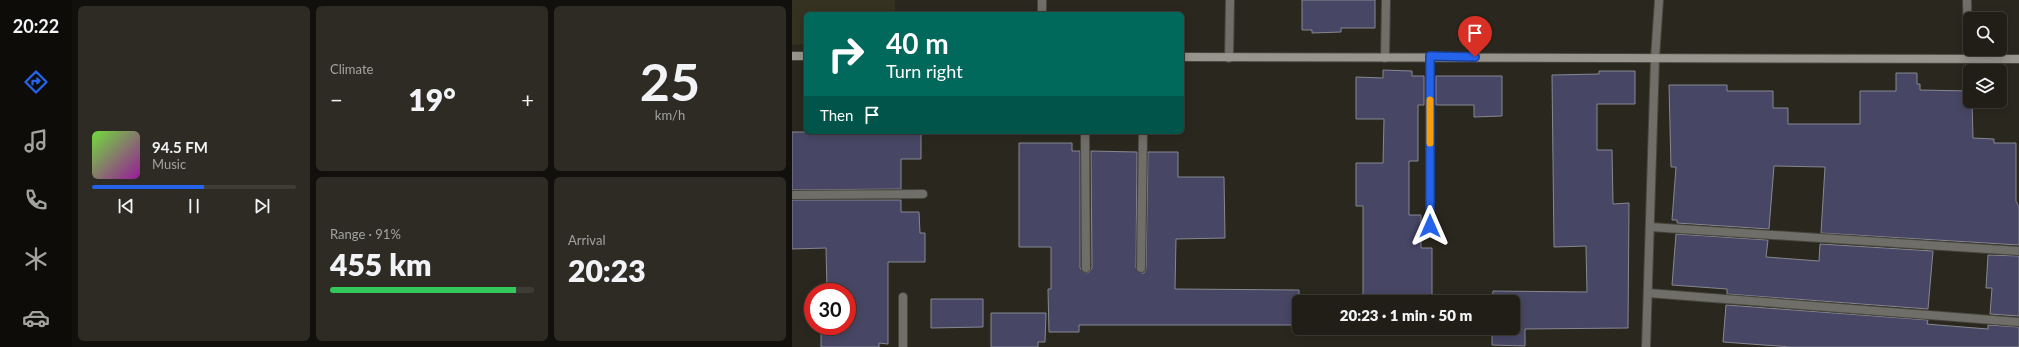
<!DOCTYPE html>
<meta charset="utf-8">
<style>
:root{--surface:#201e16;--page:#2d2b23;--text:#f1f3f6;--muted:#a2a2a1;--line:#3d3c35;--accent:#2563eb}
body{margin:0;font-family:Lato,sans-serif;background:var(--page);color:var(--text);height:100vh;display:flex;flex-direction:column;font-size:15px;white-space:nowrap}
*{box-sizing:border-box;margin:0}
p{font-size:13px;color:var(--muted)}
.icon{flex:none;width:22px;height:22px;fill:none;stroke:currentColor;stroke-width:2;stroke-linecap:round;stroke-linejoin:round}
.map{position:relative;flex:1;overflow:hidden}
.sheet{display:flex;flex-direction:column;gap:6px;padding:6px;background:#12100c;width:720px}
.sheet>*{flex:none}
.top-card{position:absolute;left:12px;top:12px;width:380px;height:122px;border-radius:6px;box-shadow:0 2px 10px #0003,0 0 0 1px var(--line);background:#00695c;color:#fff;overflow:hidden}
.tools{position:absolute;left:1171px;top:12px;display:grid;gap:8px}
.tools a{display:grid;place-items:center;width:44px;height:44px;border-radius:6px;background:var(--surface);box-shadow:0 2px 10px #0003,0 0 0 1px var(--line);font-size:20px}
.speed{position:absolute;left:12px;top:283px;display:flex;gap:8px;font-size:20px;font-weight:700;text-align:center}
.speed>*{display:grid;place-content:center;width:52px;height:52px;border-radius:50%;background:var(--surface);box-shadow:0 2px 10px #0003,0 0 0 1px var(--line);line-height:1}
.speed .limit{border:6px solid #d22;background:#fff;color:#111}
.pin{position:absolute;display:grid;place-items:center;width:34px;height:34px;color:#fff;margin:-41px -17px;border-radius:50% 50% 50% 0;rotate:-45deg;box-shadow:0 0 4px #0007}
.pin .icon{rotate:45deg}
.me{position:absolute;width:44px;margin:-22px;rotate:0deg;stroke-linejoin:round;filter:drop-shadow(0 0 3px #0008)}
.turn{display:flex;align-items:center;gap:14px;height:84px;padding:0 16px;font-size:18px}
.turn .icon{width:52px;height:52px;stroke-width:2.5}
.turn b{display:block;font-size:28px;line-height:34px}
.then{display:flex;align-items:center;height:38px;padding:0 16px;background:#0003;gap:8px;font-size:15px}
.big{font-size:30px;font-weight:800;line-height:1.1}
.sheet .tile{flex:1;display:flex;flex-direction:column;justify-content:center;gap:6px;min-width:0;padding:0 14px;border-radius:6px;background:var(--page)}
.sheet .dial{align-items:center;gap:0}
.dial b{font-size:52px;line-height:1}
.song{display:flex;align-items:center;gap:12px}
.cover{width:48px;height:48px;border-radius:6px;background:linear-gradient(135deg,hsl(100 70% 55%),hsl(300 70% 35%))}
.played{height:4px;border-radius:2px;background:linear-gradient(90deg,var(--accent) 55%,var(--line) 55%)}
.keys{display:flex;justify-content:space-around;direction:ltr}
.heat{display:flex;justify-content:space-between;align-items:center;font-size:22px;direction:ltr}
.charge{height:6px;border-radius:3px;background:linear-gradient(90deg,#34c759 91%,var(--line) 0)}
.sheet .tiles{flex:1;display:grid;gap:6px;grid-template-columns:repeat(3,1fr)}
.tile:first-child{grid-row:span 2}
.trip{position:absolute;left:500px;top:295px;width:228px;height:40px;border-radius:6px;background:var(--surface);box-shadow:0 2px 10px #0003,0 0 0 1px var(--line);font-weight:800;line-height:40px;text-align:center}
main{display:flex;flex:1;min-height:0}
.dock{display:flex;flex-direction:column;width:72px;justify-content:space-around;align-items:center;background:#0d0c09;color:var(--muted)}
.dock .icon{width:28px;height:28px}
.dock .current{color:var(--accent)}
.dock b{font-size:18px;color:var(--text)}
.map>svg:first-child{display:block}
.built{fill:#363222}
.building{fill:#474765;stroke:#878792}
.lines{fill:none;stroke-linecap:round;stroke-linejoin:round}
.lane-casing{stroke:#47453c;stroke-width:10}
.street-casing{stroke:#47453c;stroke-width:10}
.secondary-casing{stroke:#47453c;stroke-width:10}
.lane{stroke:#6f6e68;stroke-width:8}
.street{stroke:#6f6e68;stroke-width:8}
.secondary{stroke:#97958d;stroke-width:8}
.route-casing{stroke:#184099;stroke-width:10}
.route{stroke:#2563eb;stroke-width:7}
.slow{stroke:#f59e0b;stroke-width:7}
</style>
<main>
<nav class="dock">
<b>20:22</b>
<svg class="icon current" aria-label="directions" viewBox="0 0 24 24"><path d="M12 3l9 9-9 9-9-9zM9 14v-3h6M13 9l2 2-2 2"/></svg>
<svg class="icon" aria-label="music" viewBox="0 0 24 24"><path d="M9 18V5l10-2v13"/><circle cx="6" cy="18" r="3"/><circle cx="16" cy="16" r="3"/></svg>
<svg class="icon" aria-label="phone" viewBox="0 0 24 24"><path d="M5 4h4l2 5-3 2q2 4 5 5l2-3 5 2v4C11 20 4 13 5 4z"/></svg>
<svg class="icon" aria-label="climate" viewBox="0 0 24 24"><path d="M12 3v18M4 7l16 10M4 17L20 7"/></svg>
<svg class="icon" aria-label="car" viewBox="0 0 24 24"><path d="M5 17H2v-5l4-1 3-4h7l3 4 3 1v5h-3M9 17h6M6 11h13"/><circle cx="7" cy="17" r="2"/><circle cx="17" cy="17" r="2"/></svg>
</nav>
<section class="sheet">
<div class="tiles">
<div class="tile">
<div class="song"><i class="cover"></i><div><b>94.5 FM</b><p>Music</p></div></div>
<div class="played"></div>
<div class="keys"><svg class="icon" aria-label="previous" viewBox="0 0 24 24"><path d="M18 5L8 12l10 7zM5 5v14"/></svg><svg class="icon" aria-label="pause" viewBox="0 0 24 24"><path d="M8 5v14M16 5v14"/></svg><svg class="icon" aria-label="next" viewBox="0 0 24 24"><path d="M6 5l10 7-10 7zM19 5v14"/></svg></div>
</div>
<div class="tile"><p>Climate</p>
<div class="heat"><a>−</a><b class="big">19°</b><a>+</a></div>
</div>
<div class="tile dial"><b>25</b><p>km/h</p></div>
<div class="tile"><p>Range · 91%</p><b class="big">455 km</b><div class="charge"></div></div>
<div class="tile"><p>Arrival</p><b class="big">20:23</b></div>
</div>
</section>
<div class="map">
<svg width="1227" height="347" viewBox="0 0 1227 347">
<rect width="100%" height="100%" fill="#2a281e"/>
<path class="built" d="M0,0H103V14H14V44L0,45Z"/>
<g class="building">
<path d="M510,0H583V28H549V32L520,33V30H510Z"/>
<path d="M591,70L620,71V76H632V105H626V161H617V215H629V248H640V302H571V206H564V163H591L592,119H564V77L591,78Z"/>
<path d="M807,71H843V104H805V150H820L821,204L837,203L836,328L733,329V346L700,345V328H721V302H700L701,291L795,292L794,246L762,247L760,75L807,74Z"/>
<path d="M1104,73H1125V84H1128V90L1178,91V101H1180L1181,138L1202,139V143H1224V201L1227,207V245L1029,233L1033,167L982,166L977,229L885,223V220H880L884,167H879L877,85H935V91H981V108H996V124H1068V91H1104Z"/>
<path d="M644,76H710V116L682,117V105H644Z"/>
<path d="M0,132H129V159H109V189L0,190Z"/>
<path d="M227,143H280V151H288V268L294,273L297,272L300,268L299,151L345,152L344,268L349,273H352L354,268L356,152H386V177H432L433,238L384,239L383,289L507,290V325H287V332H257L256,289H259V247H227Z"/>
<path d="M0,200H109V212H127L128,233H133V262H96V344L87,343V347H29V326H55V292H29V290H35L34,248L0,249Z"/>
<path d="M884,234L976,240L974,257L1027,261L1028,244L1141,251L1136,309L935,294V289L880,285Z"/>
<path d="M1196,255L1227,256V316L1198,314L1200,288H1194Z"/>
<path d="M139,299H191V327L139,328Z"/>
<path d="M934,305L1136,320L1135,324L1146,325L1196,329V325L1227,327V347H999L931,342Z"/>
<path d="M199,313H254L253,342H246V347H199Z"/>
</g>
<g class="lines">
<defs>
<g id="lane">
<path d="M250,14V0"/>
<path d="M111,347V297"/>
</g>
<g id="street">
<path d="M1175,0L1176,59"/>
<path d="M638,57V226"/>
<path d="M437,58L438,0"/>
<path d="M593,58L594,0"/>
<path d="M293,132L294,268"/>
<path d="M0,195L131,194"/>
<path d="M858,227L1227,251"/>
<path d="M349,268L351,132"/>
<path d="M856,293L1227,322"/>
<path d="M854,347L863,58L867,0"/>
</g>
<g id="secondary">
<path d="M0,56H14"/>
<path d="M390,57L1227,59"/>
</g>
</defs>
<use href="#lane" class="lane-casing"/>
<use href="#street" class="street-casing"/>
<use href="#secondary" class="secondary-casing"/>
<use href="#lane" class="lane"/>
<use href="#street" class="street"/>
<use href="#secondary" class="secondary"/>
</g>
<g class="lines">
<defs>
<path id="route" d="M638,226V56L683,57"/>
</defs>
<use href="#route" class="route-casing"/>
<use href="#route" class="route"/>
<path class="slow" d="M638,100V143"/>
</g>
</svg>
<div class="tools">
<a><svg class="icon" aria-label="search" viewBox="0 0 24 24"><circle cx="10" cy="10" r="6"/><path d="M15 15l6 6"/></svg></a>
<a><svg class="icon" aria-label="layers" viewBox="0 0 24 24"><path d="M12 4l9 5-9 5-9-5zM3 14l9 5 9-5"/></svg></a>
</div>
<div class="speed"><div class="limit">30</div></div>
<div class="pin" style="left:683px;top:57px;background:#d93025"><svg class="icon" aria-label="arrive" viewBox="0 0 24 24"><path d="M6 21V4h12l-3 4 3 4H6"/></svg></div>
<svg class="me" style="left:638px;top:226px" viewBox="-20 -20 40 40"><path d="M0-17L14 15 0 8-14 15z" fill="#2563eb" stroke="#fff" stroke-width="4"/></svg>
<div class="trip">20:23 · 1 min · 50 m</div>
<div class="top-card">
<div class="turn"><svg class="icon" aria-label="right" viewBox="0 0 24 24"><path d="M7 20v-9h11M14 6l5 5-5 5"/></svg><div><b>40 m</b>Turn right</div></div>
<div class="then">Then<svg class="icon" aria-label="arrive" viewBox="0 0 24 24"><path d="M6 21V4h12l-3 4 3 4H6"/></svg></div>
</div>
</div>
</main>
